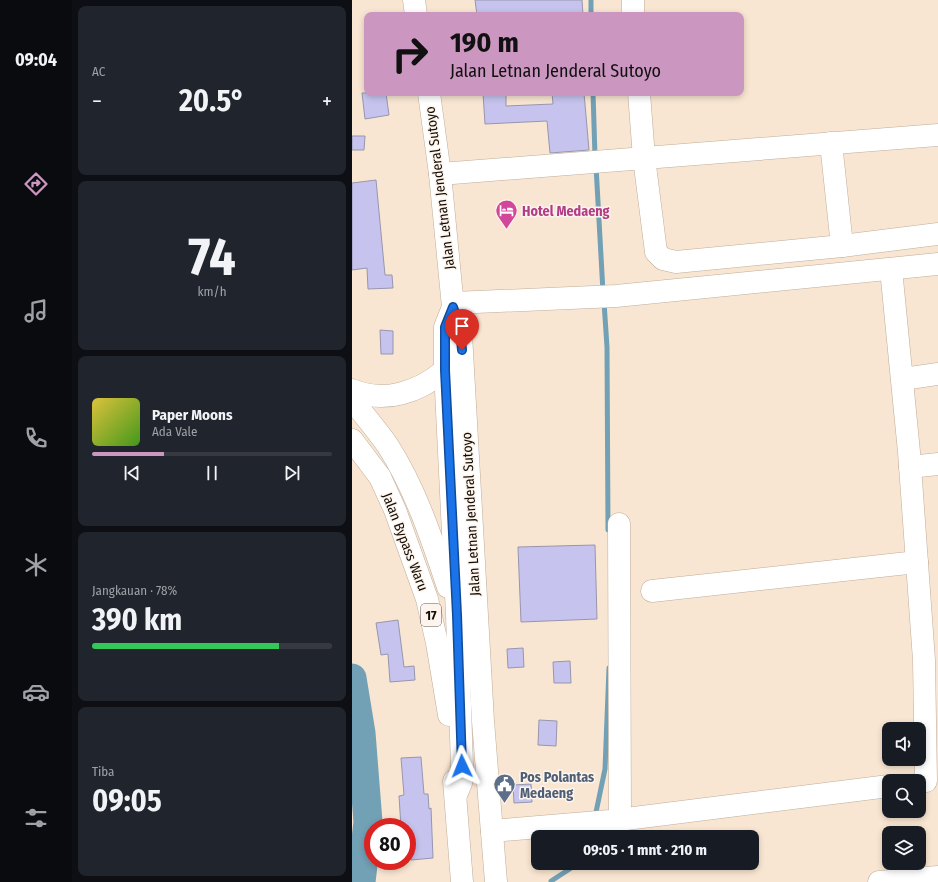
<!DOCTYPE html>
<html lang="id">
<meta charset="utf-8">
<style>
:root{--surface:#171b24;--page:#20242c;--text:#f1f3f6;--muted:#9ea1a6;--line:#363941;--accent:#cb96c0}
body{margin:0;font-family:"Fira Sans Condensed",sans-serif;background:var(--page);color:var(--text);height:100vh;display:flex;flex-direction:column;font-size:15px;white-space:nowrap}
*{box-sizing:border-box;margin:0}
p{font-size:13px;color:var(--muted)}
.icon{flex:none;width:22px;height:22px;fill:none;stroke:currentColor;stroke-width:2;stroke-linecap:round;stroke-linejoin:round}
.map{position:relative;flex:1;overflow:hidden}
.side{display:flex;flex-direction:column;gap:6px;padding:6px;background:#0d0f14;width:280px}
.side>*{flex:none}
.top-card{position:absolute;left:12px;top:12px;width:380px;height:84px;border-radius:8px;box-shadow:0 2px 6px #0003;background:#cb96c0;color:#111;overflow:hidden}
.buttons{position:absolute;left:530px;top:722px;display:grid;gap:8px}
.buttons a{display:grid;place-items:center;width:44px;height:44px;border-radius:8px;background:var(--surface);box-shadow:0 2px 6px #0003;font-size:20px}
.speed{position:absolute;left:12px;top:818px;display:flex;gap:8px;font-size:20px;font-weight:700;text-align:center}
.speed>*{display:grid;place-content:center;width:52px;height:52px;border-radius:50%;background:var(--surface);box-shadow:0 2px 6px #0003;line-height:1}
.speed .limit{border:6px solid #d22;background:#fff;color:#111}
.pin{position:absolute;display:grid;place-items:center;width:34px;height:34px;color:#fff;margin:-41px -17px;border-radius:50% 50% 50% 0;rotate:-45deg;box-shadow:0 0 4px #0007}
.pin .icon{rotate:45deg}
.me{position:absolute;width:44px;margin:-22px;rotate:358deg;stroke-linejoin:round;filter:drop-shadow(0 0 3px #0008)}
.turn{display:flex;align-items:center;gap:14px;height:84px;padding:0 20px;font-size:18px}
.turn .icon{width:52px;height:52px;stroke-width:2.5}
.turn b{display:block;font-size:28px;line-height:34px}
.big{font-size:30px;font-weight:700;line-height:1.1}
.side .widget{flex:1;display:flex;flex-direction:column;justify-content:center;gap:6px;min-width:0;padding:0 14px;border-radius:8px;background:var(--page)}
.side .dial{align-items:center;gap:0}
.dial b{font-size:52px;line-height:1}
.song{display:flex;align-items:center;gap:12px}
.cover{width:48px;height:48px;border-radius:6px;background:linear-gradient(135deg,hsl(50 70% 55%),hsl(100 70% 35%))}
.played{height:4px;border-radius:2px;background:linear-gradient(90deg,var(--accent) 30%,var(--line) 30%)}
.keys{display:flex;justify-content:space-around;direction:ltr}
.heat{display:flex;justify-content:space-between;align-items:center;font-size:22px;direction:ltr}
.charge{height:6px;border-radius:3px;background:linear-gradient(90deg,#34c759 78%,var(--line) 0)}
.trip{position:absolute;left:179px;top:830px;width:228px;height:40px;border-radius:8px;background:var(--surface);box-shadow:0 2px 6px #0003;font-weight:700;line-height:40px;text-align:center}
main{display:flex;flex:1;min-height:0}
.menu{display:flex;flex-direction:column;width:72px;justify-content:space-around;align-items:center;background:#090b0e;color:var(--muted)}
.menu .icon{width:28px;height:28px}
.menu .current{color:var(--accent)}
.menu b{font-size:18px;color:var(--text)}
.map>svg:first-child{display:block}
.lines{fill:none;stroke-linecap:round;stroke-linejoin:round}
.stream{stroke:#72a0b4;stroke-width:5}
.river{stroke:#72a0b4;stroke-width:29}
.building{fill:#c6c4ee;stroke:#9796ad}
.minor-casing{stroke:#bfad9a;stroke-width:23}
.highway-casing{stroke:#bfad9a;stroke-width:23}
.minor{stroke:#fff;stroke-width:22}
.highway{stroke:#fff;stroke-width:22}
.route-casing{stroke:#114b97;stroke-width:10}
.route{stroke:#1a73e8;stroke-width:7}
.labels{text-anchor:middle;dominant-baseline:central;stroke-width:3;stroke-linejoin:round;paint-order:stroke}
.shield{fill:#fdf5ed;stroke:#58524b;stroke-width:1}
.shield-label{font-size:13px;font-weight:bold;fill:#120c06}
.street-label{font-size:14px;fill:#120c06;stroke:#fdf5ed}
.hotel-label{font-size:14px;font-weight:bold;fill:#b23c85;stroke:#fdf5ed;text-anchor:start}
.service-label{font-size:14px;font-weight:bold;fill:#4e5e75;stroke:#fdf5ed;text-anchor:start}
</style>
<main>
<nav class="menu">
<b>09:04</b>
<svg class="icon current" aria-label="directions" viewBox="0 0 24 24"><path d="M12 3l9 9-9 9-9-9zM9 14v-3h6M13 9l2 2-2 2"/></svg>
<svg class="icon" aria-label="music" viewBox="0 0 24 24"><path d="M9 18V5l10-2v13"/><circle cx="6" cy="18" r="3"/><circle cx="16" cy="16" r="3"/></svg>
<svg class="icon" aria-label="phone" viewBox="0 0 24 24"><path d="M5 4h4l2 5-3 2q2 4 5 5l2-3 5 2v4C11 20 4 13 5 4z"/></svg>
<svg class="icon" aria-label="climate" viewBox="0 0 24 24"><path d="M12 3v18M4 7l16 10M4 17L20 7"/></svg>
<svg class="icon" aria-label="car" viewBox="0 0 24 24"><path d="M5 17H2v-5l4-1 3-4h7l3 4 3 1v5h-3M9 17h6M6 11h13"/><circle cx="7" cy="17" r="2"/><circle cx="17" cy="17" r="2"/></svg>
<svg class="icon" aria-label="filters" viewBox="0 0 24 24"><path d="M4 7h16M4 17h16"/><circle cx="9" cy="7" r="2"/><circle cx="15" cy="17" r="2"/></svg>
</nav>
<section class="side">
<div class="widget"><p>AC</p>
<div class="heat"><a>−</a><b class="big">20.5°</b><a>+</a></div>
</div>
<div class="widget dial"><b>74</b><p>km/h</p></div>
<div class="widget">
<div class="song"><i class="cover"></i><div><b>Paper Moons</b><p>Ada Vale</p></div></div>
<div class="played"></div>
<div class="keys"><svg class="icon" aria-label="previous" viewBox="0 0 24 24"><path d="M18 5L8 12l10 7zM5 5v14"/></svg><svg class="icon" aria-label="pause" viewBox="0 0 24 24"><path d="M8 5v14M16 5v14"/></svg><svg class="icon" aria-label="next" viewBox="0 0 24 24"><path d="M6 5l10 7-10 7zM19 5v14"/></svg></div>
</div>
<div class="widget"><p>Jangkauan · 78%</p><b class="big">390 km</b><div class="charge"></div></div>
<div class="widget"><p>Tiba</p><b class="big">09:05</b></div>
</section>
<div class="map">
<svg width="586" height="882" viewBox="0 0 586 882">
<rect width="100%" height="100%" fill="#f9e6d2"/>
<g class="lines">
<g class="stream">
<path d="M239,15V0"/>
<path d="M241,93L243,156"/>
<path d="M244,166L251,292"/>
<path d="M252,302L255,347L256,530"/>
<path d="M243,817L253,769L257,668"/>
<path d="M199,882V881L227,863"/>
</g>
<path class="river" d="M0,678L9,733L16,822L9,882"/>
</g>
<g class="building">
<path d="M123,0H230L231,15H125Z"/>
<path d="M10,93H34L37,115L13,119Z"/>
<path d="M131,93H154V106L201,104L200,93H232L237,150L198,153L195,121L133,124Z"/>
<path d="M0,136H13L12,150H0Z"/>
<path d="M24,180L33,275H40L41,288L16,289L15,268L0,270V183Z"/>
<path d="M28,330L41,331V354H29Z"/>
<path d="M243,545L245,619L169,622L166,547Z"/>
<path d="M46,620L52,667L62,666L63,680L38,682L36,654L29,655L24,623Z"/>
<path d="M171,648L172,667L156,668L155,649Z"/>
<path d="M218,661L219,683H202L201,662Z"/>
<path d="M187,720L205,721L204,746L186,745Z"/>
<path d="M69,757L72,794H76L77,809L79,808L81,858L59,860L55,827H49L47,796L52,795L49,758Z"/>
<path d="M179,784L180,802L162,803L161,785Z"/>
</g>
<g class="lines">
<defs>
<g id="minor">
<path d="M281,0V15"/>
<path d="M287,93L292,158L304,252L311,259L324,262L490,246L586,234"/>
<path d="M479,143L490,246"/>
<path d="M88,174L586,135"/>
<path d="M539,269L557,452L572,660L574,781"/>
<path d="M101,303L264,296L586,264"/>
<path d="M551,379L586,374"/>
<path d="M558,467L586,464"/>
<path d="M267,524L268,819"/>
<path d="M300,591L565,562"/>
<path d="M140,831L258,821L537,786"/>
</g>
<g id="highway">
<path d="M62,0L64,15"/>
<path d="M77,93L88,174L101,307L107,323L109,334L131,721L144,882"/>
<path d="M101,307L93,327V370L105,615L110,766L109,783L104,795"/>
<path d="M0,390C33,404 67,392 93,370"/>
<path d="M0,400C12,415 25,430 36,446C63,488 80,539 96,587"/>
<path d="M0,440L28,477L43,510L75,599L85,643L97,715"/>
<path d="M102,781L110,882"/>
<path d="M527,882L586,877"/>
</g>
</defs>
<use href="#minor" class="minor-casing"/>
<use href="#highway" class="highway-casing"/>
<use href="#minor" class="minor"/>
<use href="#highway" class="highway"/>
</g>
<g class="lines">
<defs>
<path id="route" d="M110,350L108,328L101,307L93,327V370L105,615L110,766"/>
</defs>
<use href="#route" class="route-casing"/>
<use href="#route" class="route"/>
</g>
<defs>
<symbol id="hotel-pin" viewBox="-11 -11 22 30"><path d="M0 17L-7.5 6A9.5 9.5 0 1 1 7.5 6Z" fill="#d1479c" stroke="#fdf5ed"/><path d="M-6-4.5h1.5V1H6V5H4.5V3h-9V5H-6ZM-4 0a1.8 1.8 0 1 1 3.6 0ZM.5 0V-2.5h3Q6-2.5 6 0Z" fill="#fff"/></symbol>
<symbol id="civic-pin" viewBox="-11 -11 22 30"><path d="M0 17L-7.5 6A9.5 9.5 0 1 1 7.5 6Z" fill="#5c6f8a" stroke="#fdf5ed"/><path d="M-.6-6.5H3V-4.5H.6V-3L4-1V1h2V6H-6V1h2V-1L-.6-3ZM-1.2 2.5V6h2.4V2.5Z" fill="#fff"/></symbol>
</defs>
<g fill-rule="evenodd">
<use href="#hotel-pin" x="142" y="198" width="25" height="34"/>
<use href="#civic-pin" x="140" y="772" width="25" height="34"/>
</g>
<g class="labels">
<rect class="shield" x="69" y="604" width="20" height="22" rx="3"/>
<g class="shield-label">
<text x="79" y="615">17</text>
</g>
<g class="street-label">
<text transform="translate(88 188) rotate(-97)">Jalan Letnan Jenderal Sutoyo</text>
<text transform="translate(119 514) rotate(-93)">Jalan Letnan Jenderal Sutoyo</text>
<text transform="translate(53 542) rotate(69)">Jalan Bypass Waru</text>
</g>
<g class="hotel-label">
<text x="170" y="211">Hotel Medaeng</text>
</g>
<g class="service-label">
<text x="168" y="777">Pos Polantas<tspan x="168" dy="16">Medaeng</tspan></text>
</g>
</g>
</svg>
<div class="buttons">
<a><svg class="icon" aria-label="sound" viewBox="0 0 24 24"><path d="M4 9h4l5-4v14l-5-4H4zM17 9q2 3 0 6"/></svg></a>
<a><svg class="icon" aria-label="search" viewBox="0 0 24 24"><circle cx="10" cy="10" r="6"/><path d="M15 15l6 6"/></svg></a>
<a><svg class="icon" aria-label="layers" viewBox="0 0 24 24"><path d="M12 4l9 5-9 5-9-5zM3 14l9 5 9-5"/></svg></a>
</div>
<div class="speed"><div class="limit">80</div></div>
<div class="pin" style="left:110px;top:350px;background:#d93025"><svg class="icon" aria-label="arrive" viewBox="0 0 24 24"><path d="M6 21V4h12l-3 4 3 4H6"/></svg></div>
<svg class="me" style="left:110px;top:766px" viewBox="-20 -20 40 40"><path d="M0-17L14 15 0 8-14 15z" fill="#1a73e8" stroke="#fff" stroke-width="4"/></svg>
<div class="trip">09:05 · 1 mnt · 210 m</div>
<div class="top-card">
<div class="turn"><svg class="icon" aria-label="right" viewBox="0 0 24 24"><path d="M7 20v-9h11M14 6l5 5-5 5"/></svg><div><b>190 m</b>Jalan Letnan Jenderal Sutoyo</div></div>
</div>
</div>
</main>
